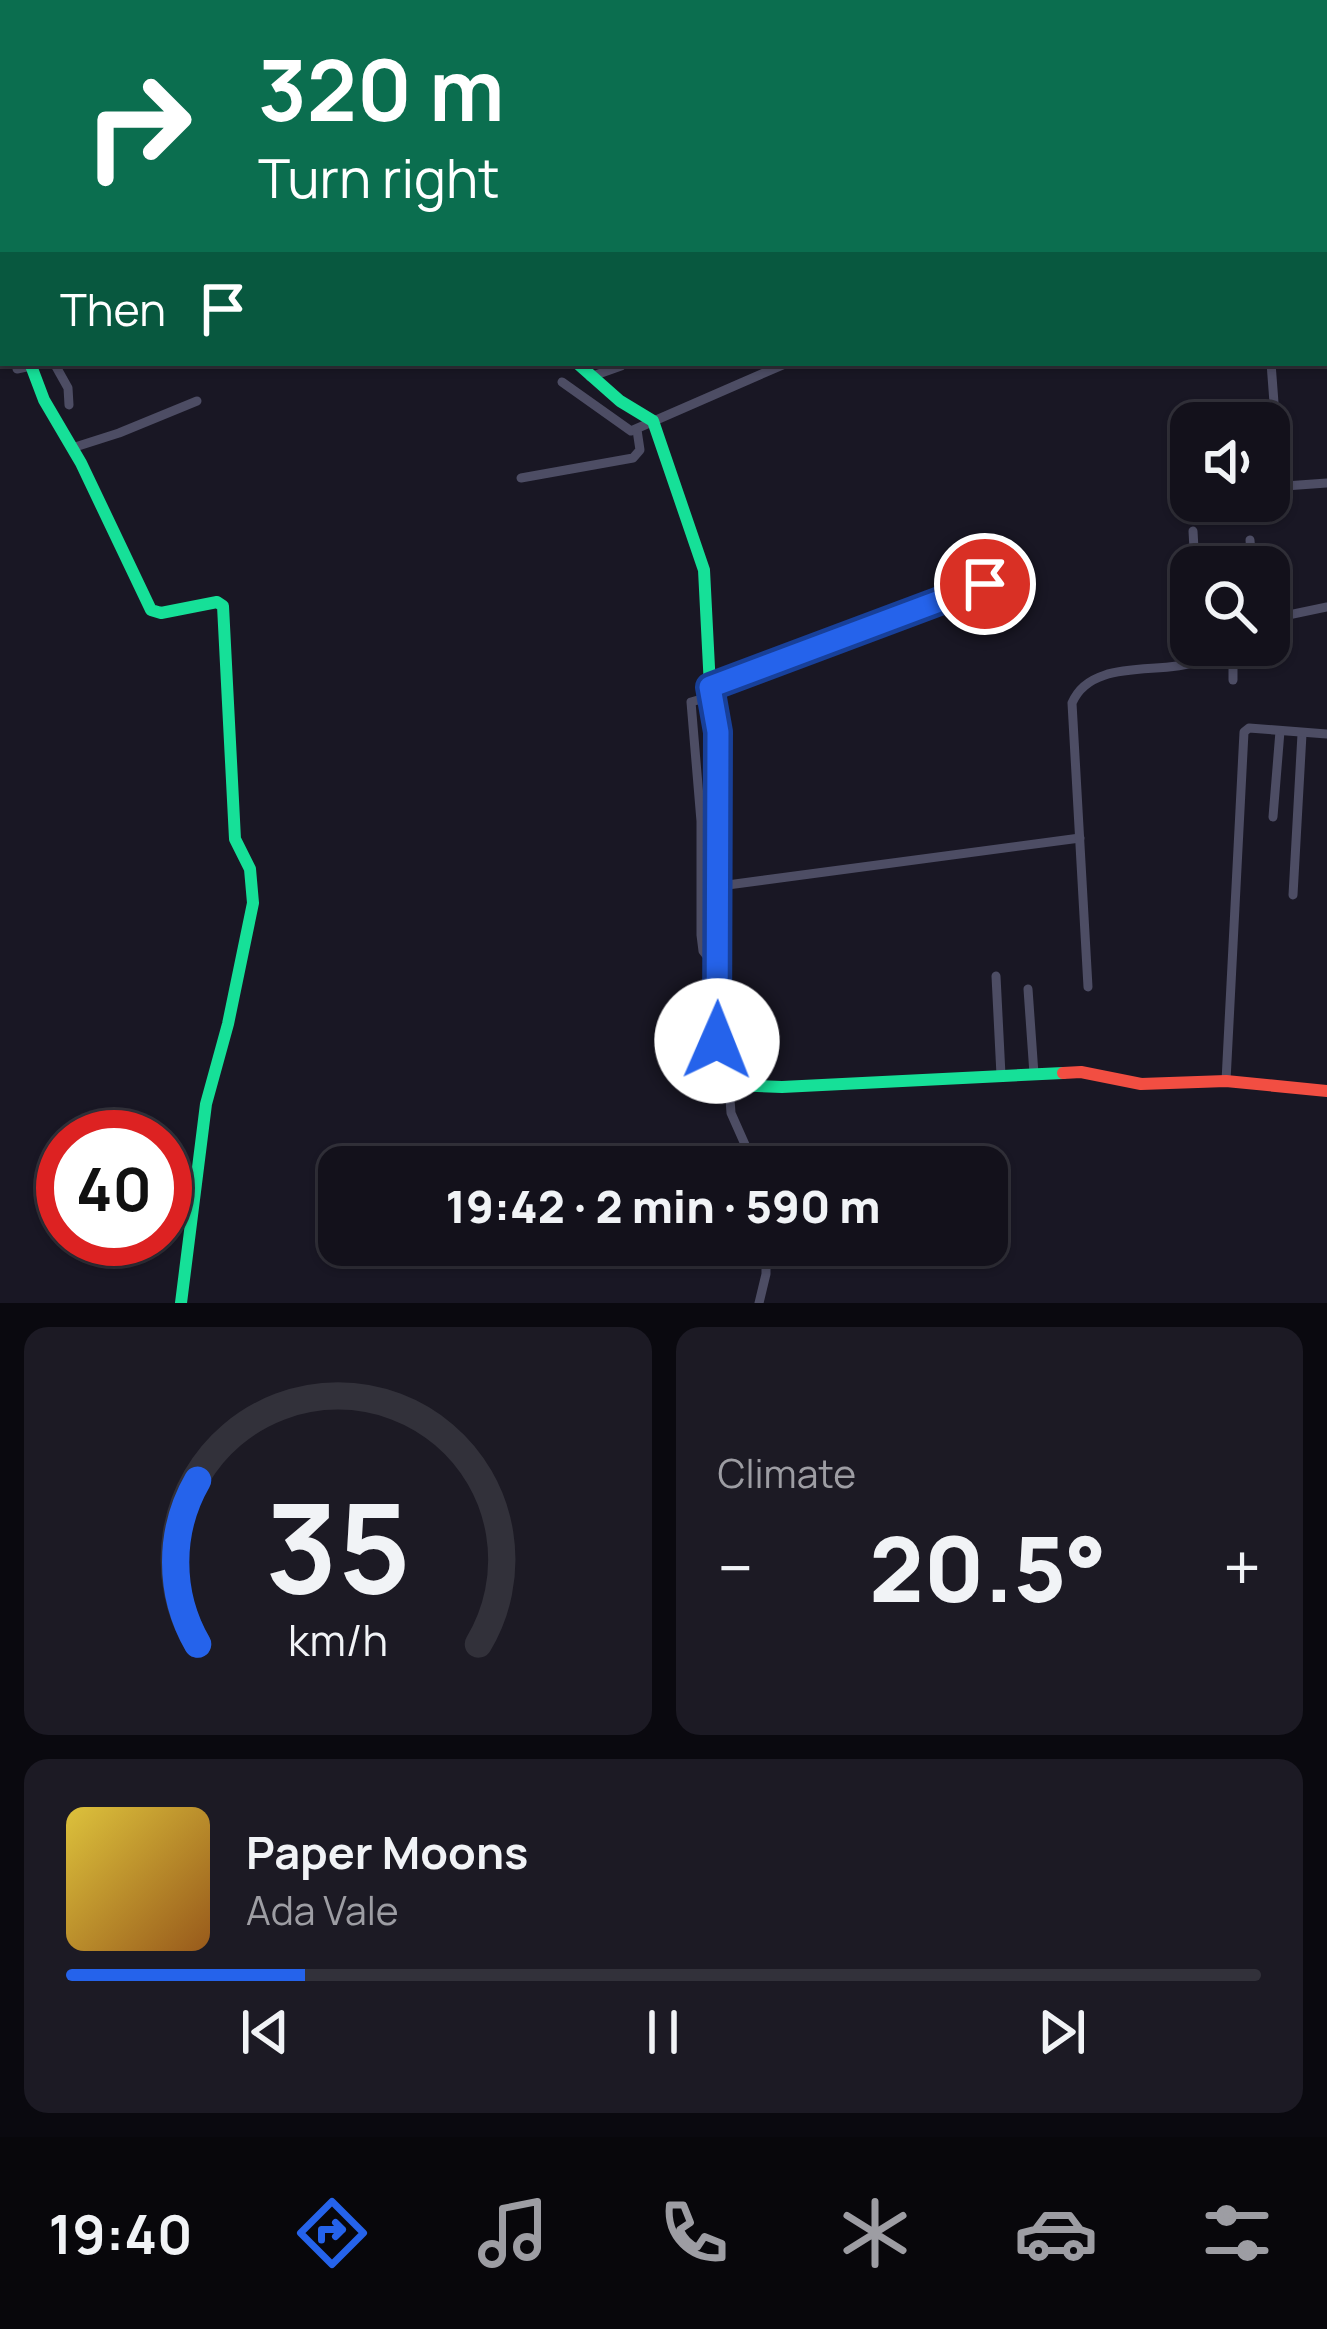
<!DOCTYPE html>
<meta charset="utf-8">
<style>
:root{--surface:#13111b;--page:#1c1a24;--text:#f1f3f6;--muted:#9d9da3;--line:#32313a;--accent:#2563eb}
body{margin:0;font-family:Manrope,sans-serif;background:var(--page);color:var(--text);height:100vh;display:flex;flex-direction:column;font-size:45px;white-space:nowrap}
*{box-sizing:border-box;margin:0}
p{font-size:39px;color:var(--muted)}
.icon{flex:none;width:66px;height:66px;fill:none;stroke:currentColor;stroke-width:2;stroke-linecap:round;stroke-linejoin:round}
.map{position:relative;height:1303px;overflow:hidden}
.sheet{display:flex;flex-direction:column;gap:24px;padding:24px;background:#0a090f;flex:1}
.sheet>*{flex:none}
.guide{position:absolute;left:0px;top:0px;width:1329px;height:366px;box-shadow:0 3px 9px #0004,0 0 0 3px var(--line);background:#0b6e4f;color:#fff;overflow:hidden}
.buttons{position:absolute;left:1170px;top:402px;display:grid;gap:24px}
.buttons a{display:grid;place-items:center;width:120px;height:120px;border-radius:24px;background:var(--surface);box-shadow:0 3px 9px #0004,0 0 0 3px var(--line);font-size:60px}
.speed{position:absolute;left:36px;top:1110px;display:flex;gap:24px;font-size:60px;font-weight:700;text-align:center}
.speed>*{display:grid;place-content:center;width:156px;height:156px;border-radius:50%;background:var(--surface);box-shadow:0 3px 9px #0004,0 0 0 3px var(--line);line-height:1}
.speed .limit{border:18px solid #d22;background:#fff;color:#111}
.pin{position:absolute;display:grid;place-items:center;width:102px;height:102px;color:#fff;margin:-51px;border:6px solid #fff;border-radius:50%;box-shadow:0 3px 12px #0007}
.me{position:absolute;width:132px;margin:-66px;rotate:1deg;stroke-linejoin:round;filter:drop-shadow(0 0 9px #0008)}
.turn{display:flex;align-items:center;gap:42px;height:252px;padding:0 60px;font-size:54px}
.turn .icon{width:156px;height:156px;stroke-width:2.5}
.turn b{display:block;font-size:84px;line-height:102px}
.then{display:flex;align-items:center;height:114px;padding:0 60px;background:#0003;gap:24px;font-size:45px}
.big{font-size:90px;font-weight:800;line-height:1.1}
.sheet .card{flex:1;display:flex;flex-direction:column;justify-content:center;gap:18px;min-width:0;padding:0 42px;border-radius:24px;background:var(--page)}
.sheet .dial{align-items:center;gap:0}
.dial svg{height:312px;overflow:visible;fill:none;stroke:var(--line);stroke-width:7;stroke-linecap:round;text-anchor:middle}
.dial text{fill:var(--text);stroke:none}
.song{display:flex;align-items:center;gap:36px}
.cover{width:144px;height:144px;border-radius:18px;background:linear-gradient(135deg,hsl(50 70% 55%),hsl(30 70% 35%))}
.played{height:12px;border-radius:6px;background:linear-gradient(90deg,var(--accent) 20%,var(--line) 20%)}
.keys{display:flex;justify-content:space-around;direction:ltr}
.heat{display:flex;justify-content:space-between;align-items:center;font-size:66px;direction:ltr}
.sheet .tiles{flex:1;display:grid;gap:24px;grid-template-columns:1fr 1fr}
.card:last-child{grid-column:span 2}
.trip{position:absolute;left:318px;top:1146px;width:690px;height:120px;border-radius:24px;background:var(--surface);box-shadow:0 3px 9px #0004,0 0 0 3px var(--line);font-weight:800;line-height:120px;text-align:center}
.dock{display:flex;height:192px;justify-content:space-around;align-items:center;background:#08070b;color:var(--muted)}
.dock .icon{width:84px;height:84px}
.dock .selected{color:var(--accent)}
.dock b{font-size:54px;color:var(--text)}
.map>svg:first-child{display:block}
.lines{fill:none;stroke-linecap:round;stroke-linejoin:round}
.street{stroke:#4d4d64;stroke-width:9}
.fast{stroke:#16e098;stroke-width:12}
.jam{stroke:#f24e42;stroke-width:12}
.route-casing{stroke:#184099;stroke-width:30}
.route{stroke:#2563eb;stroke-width:21}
</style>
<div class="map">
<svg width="1327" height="1303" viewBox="0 0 1327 1303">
<rect width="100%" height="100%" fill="#191724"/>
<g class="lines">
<g class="street">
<path d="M526,3L527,0"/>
<path d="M1326,225H1327"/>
<path d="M3,251V266"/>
<path d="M0,316L3,317"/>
<path d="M54,363L68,388L69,405"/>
<path d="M1271,363L1280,482L1285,486L1327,483"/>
<path d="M17,369L31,366"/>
<path d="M590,377L621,366"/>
<path d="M562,382L631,431L787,363"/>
<path d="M72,448L119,433L197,401"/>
<path d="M521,478L633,458L640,450L637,430"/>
<path d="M1193,531L1195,567"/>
<path d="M1250,540L1252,567"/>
<path d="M1269,619L1327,607"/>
<path d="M1233,645V680"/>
<path d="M710,687L985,584"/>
<path d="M712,696L691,702L701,821V935L703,951L718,970"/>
<path d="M1273,817L1280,731"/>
<path d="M720,886L1080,838"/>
<path d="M1293,895L1302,734"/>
<path d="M996,976L1001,1075"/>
<path d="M1088,987L1072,703C1091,658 1158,675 1196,662L1199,645"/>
<path d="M1028,989L1034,1074"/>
<path d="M1226,1081L1244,732L1249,728L1327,734"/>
<path d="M729,1085L731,1113L755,1167"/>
<path d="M759,1303L766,1274V1245"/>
</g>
<g class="fast">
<path d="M547,3L549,0"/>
<path d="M30,363L44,400L81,463L151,610L161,613L217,602L223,606L235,839L250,869L253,903L228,1024L206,1104L181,1303"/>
<path d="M577,363L620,401L653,421L704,570L710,687L718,732L717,1041L719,1069L729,1085L782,1087L1063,1073"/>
</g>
<path class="jam" d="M1063,1073L1081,1072L1141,1084L1226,1081L1327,1091"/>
</g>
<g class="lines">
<defs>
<path id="route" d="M717,1041L718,732L710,687L985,584"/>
</defs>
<use href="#route" class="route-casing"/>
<use href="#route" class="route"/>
</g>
</svg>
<div class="buttons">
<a><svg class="icon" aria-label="sound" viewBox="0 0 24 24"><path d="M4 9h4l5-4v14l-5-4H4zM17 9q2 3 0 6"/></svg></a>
<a><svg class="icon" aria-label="search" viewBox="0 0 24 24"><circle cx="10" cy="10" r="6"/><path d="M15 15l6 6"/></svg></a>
</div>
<div class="speed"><div class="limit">40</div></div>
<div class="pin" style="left:985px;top:584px;background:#d93025"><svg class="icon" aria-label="arrive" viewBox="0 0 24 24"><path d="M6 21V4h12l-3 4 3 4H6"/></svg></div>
<svg class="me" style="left:717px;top:1041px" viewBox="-20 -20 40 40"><circle r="19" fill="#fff"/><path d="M0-13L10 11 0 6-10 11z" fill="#2563eb"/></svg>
<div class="trip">19:42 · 2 min · 590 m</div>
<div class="guide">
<div class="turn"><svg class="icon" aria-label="right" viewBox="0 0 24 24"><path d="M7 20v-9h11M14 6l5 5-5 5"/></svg><div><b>320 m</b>Turn right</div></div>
<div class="then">Then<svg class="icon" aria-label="arrive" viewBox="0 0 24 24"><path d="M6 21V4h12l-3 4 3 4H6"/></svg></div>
</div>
</div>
<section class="sheet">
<div class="tiles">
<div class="card dial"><svg viewBox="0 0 100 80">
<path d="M14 69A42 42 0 1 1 86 69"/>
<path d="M14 69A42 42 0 0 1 14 27" stroke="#2563eb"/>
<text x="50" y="56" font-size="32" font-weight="700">35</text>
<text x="50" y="72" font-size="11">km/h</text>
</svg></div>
<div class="card"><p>Climate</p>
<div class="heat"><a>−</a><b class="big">20.5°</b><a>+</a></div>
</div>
<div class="card">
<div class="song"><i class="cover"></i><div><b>Paper Moons</b><p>Ada Vale</p></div></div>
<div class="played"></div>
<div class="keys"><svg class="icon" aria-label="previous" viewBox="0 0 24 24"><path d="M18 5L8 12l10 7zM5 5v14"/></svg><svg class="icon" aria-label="pause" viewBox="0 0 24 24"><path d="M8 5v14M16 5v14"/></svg><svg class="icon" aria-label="next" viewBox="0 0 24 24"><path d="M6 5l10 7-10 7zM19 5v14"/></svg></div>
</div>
</div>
</section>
<nav class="dock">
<b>19:40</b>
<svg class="icon selected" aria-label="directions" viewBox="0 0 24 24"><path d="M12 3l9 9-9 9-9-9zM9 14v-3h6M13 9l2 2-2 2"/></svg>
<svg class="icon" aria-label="music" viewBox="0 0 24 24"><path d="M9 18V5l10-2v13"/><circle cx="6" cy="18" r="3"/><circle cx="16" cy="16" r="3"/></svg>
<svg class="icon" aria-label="phone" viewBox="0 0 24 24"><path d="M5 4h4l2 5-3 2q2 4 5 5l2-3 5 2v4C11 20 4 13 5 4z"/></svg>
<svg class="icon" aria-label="climate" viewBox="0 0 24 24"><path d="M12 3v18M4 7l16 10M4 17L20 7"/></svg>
<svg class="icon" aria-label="car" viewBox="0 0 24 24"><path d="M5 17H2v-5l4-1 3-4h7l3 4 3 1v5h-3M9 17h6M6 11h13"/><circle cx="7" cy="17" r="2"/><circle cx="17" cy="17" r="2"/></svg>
<svg class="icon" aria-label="filters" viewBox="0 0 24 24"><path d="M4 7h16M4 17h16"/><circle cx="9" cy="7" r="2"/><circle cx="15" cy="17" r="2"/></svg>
</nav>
